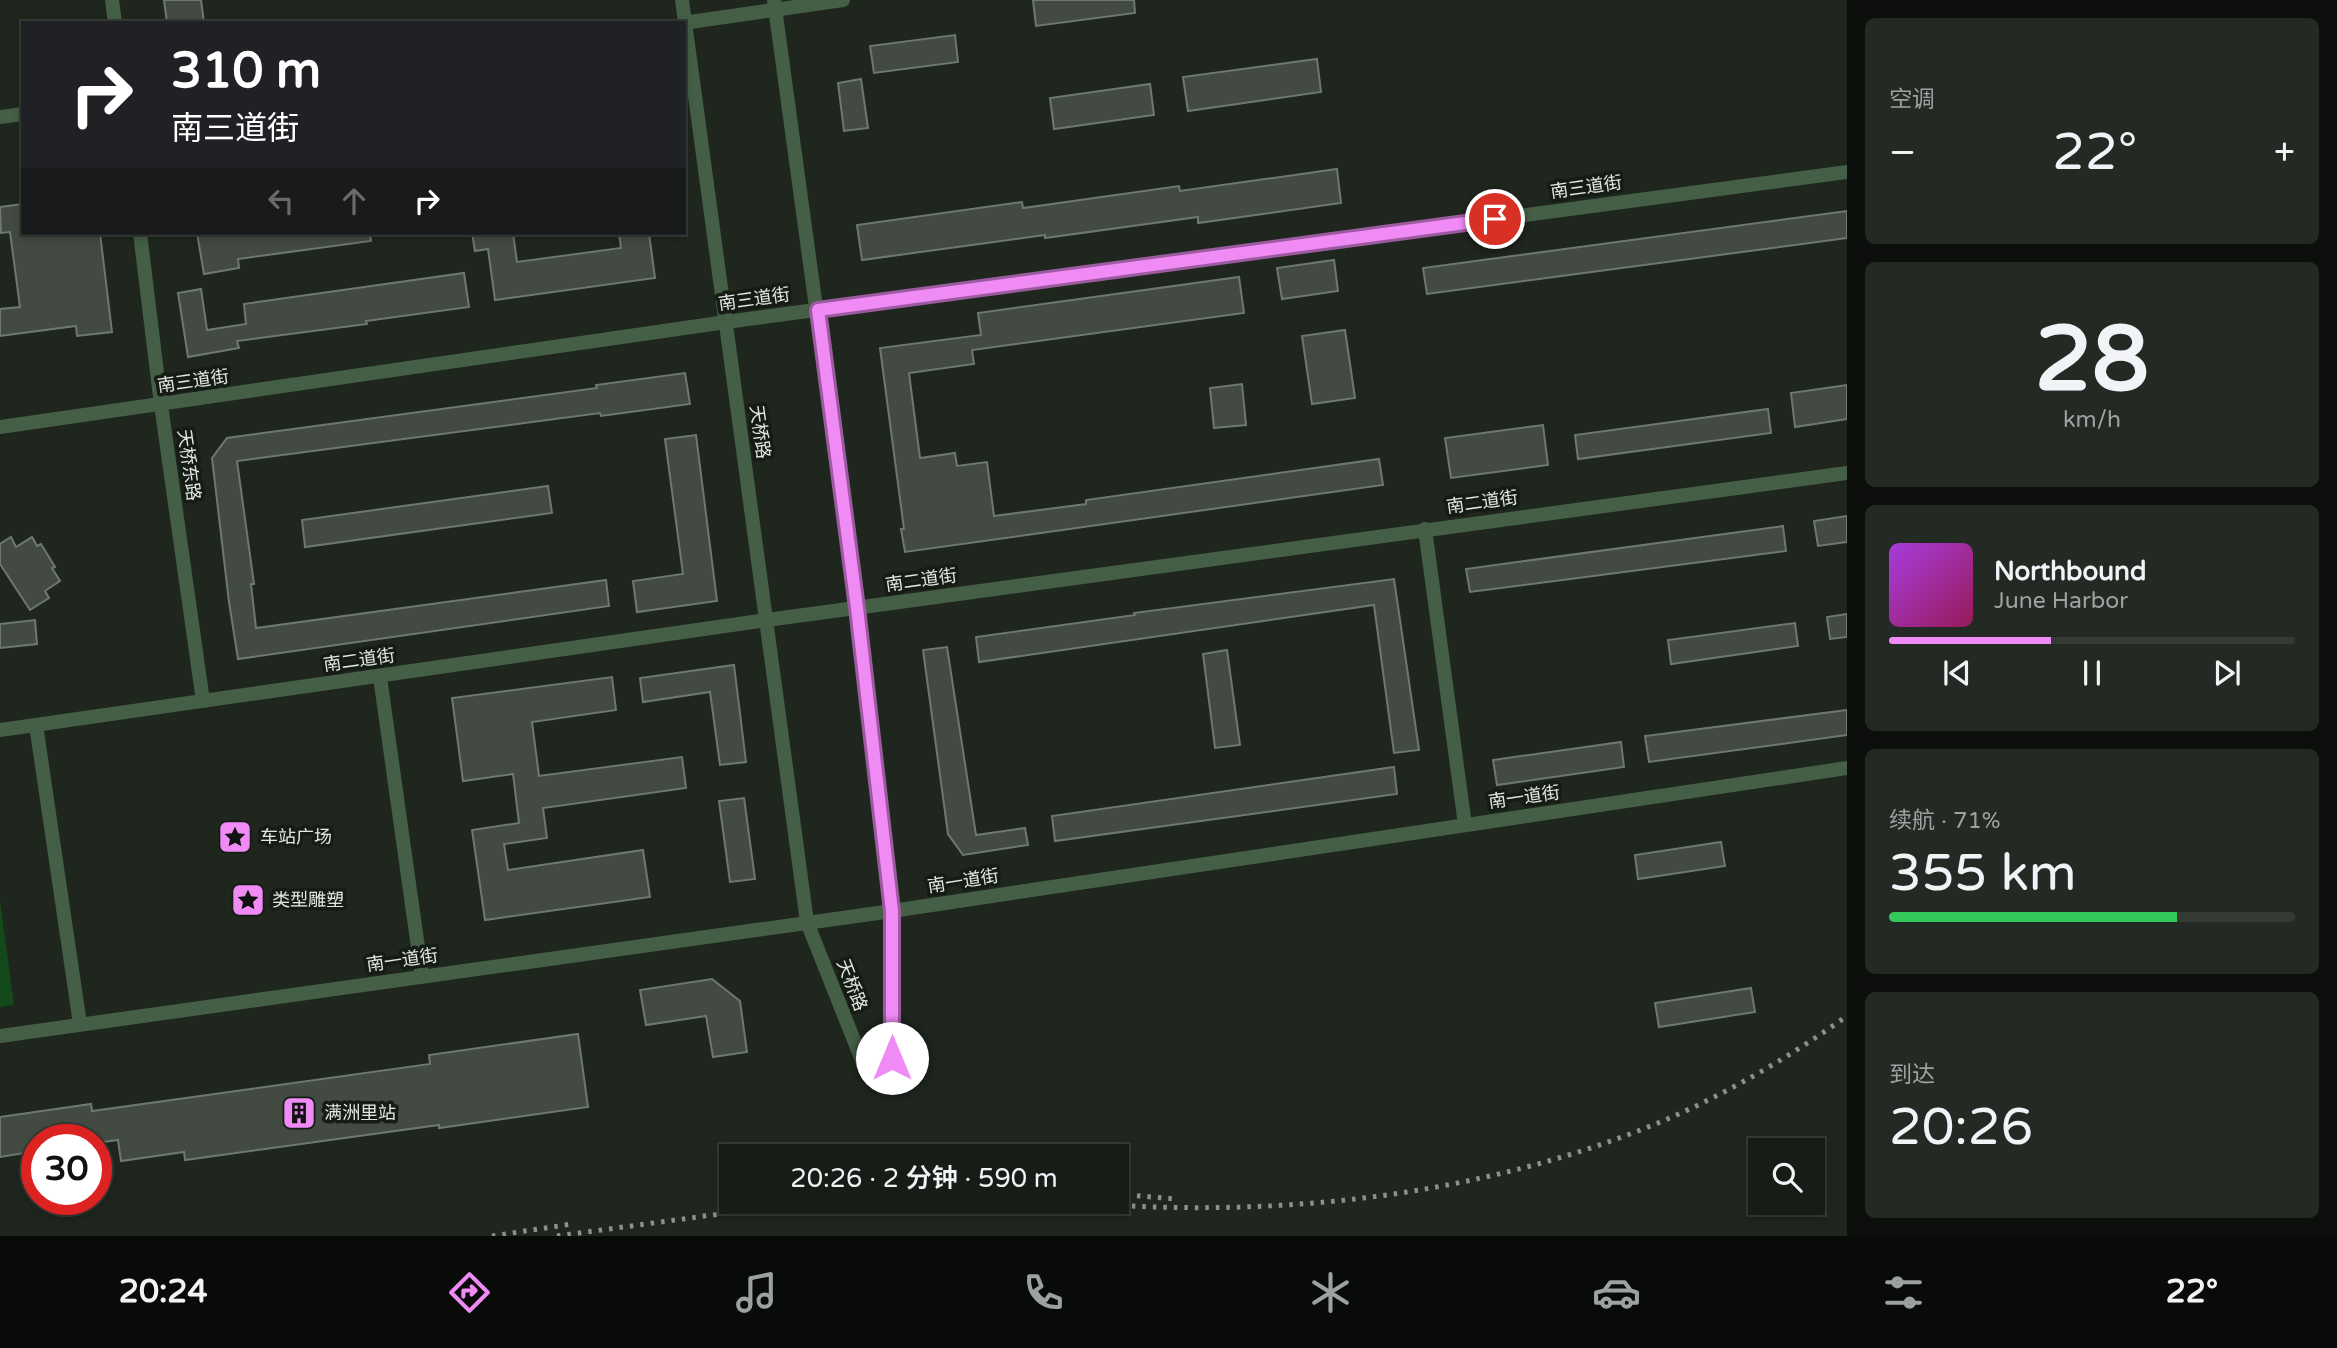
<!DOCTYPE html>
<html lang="zh">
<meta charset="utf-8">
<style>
:root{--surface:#161c16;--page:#232923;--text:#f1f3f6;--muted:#9ea1a1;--line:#353a35;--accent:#f08bf5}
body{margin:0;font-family:"Varela Round","Noto Sans SC",sans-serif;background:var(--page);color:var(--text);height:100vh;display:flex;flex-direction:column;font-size:26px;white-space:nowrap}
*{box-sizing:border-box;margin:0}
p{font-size:23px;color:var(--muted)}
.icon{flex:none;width:38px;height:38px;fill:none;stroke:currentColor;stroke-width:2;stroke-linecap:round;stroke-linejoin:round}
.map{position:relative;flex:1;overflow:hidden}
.sheet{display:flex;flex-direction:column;gap:18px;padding:18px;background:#0c0f0c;width:490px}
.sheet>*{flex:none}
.guide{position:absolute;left:21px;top:21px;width:665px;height:214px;border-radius:0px;box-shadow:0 4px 10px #0003,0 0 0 2px var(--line);background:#202124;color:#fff;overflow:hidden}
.buttons{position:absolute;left:1748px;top:1138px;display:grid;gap:14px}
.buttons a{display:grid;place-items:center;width:77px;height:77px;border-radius:0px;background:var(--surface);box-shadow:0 4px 10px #0003,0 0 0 2px var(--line);font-size:35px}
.speed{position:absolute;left:21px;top:1124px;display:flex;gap:14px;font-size:35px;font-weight:700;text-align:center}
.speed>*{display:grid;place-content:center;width:91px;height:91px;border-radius:50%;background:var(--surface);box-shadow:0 4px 10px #0003,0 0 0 2px var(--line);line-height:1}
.speed .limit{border:10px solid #d22;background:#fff;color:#111}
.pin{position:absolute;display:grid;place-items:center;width:60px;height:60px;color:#fff;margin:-30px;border:4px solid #fff;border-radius:50%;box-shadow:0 2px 7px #0007}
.me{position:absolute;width:77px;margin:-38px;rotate:0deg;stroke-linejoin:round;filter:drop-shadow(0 0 5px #0008)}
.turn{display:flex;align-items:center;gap:24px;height:147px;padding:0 35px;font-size:32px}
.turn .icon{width:91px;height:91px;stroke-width:2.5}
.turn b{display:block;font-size:49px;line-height:60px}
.lanes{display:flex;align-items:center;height:66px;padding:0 35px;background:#0003;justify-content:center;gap:35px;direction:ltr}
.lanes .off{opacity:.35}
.big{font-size:52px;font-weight:600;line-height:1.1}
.sheet .tile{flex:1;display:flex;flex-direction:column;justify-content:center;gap:10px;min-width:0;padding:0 24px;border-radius:10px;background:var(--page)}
.sheet .dial{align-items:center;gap:0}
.dial b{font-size:91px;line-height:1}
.song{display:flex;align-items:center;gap:21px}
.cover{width:84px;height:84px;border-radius:10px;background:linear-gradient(135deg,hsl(280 70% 55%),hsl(330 70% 35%))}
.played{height:7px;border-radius:4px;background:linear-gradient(90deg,var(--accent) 40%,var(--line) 40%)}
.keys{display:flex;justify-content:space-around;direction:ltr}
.heat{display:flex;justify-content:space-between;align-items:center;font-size:38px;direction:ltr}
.charge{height:10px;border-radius:5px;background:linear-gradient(90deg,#34c759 71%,var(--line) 0)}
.trip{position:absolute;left:719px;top:1144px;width:410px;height:70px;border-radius:0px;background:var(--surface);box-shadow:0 4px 10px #0003,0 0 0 2px var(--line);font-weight:600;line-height:70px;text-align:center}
.tabs{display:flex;height:112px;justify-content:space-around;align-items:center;background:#090b09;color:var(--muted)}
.tabs .icon{width:49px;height:49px}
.tabs .active{color:var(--accent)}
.tabs b{font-size:32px;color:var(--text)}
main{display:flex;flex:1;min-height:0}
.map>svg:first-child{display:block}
.green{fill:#13491b}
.building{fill:#424a42;stroke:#6f7870;stroke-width:2}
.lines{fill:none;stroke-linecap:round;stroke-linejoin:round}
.minor{stroke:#455f46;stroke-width:14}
.rail{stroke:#8b918b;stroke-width:5;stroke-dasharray:3.5 7;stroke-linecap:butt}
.route-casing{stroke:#9c5a9f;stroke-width:18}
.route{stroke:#f08bf5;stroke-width:12}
.labels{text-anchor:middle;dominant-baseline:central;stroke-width:7;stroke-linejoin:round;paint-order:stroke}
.street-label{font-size:18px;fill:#e2e7e2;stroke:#151c15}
.poi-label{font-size:18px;fill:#e2e7e2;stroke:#151c15;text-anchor:start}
</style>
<main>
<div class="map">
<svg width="1847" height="1236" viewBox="0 0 1847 1236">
<rect width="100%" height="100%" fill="#1e261e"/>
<path class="green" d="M0,901L14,1005L0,1007Z"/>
<g class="building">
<path d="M164,0H201L204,23H167Z"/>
<path d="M1033,0H1134L1135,13L1036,26Z"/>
<path d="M955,35L958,62L874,73L870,46Z"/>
<path d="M1317,59L1321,92L1188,111L1183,77Z"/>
<path d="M861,79L868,128L844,131L838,83Z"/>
<path d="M1150,84L1154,115L1054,129L1050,98Z"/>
<path d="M1337,169L1341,203L1198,223V217L1045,238V235L862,260L857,225L1022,202L1023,208L1179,186L1180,191Z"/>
<path d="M23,204V233H100L112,332L77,336L76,326L0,336V309L20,307L10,232L1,233L0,207Z"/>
<path d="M1847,211V238L1427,294L1423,268Z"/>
<path d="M197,233H370L371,241L238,259L239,268L204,274Z"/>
<path d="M472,233H513L517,262L621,248L619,233H649L655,278L495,300L488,249L475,251Z"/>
<path d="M1334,260L1338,291L1282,299L1277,268Z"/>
<path d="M464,273L469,307L366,321L367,324L237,341L239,348L188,357L178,293L201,289L207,330L246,324L244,304Z"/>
<path d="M1239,277L1244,313L972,350L974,364L909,373L920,458L955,453L957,466L987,462L994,516L1086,504V500L1379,459L1383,485L905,552L901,529H904L880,348L981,335L978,313Z"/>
<path d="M1345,330L1355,398L1312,404L1302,336Z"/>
<path d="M685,373L690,404L601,416L600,413L237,461L254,584H251L256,628L606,580L609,606L238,659L229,602L212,458L227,438L597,388L596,385Z"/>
<path d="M1242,384L1246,425L1214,428L1210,388Z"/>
<path d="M1847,385V419L1795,427L1791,393Z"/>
<path d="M1768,409L1771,433L1578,459L1575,435Z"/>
<path d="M1543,425L1548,465L1451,478L1445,438Z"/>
<path d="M696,435L717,601L637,612L633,581L683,574L665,439Z"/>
<path d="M548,486L552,513L305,547L302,520Z"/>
<path d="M1847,516V542L1818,546L1814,521Z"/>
<path d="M1783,526L1786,551L1470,592L1466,569Z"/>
<path d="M11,537L16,547L32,537L37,546L41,544L55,567L52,568L60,581L45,591L49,598L30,610L0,564V544Z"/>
<path d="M1394,579L1419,750L1394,753L1374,605L979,662L976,637L1135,615L1134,613Z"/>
<path d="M1847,614V637L1830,639L1827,617Z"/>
<path d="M35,620L37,644L0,648V624Z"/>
<path d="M1795,623L1798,646L1671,664L1668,640Z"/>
<path d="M947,647L976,835L1025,828L1028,845L963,855L948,834L923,650Z"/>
<path d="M1227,650L1240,745L1215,748L1203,654Z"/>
<path d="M734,665L746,762L720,765L710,692L643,702L640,678Z"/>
<path d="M612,677L616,710L532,722L539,776L682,757L686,788L543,808L547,838L504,844L508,870L643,850L650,897L485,920L472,830L519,823L513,774L463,781L452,698Z"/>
<path d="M1847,710V735L1649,762L1645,736Z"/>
<path d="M1621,742L1624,767L1497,785L1493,760Z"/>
<path d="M1394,767L1397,794L1055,841L1052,816Z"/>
<path d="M744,798L755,879L730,882L719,801Z"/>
<path d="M1721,842L1725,866L1638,879L1635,855Z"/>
<path d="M712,979L740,1001L747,1052L713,1057L706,1016L646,1025L640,990Z"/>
<path d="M1751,988L1755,1012L1659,1027L1655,1003Z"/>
<path d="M578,1034L588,1107L439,1128V1125L185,1160L184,1152L121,1161L118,1140L96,1143V1139H37V1151L0,1157V1117L91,1104L92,1111L430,1064L429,1055Z"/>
</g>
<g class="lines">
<g class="minor">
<path d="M112,0L115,23"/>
<path d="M682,0L807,922L863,1063L892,1058V911L857,608L774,0"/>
<path d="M683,23L843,0"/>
<path d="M0,117L23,114"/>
<path d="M140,233L161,405L203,701"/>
<path d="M0,427L726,322L1847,172"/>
<path d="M1425,529L1465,825"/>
<path d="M380,677L422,976"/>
<path d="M36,725L80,1024"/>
<path d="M0,730L767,620L1847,473"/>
<path d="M0,1036L892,911L1847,768"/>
</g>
<g class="rail">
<path d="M1116,1194L1176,1199"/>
<path d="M1069,1202C1267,1219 1473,1199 1658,1123C1725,1095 1788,1058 1847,1016"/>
<path d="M492,1236L572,1224"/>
<path d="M557,1236L742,1211L858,1202"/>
</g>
</g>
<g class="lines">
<defs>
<path id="route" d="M892,1058V911L857,608L818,310L1495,219"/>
</defs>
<use href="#route" class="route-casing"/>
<use href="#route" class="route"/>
</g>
<defs>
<symbol id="sight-square" viewBox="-11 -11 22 22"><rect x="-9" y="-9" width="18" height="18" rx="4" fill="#f08bf5" stroke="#151c15"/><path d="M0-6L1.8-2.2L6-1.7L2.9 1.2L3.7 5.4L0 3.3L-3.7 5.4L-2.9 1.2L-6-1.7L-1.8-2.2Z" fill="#111"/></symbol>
<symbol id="building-square" viewBox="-11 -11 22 22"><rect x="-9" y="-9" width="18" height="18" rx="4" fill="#f08bf5" stroke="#151c15"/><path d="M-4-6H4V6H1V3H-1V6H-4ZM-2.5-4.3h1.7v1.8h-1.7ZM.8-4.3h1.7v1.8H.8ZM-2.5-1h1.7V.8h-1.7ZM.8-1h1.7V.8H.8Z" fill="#111"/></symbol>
</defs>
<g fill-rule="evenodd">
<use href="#sight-square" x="216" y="818" width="38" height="38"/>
<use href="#sight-square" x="229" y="881" width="38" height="38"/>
<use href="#building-square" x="280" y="1094" width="38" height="38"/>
</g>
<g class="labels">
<g class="street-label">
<text transform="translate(1586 187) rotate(-8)">南三道街</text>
<text transform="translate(754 299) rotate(-8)">南三道街</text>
<text transform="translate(193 381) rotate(-8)">南三道街</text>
<text transform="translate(760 432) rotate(82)">天桥路</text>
<text transform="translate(189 465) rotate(82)">天桥东路</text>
<text transform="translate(1482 502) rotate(-8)">南二道街</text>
<text transform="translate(921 580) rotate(-8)">南二道街</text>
<text transform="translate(359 660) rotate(-8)">南二道街</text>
<text transform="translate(1524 797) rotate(-8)">南一道街</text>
<text transform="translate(963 881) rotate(-9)">南一道街</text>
<text transform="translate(402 960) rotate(-8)">南一道街</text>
<text transform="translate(852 985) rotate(69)">天桥路</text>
</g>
<g class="poi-label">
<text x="260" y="837">车站广场</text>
<text x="272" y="900">类型雕塑</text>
<text x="324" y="1113">满洲里站</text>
</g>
</g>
</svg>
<div class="buttons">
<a><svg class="icon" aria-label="search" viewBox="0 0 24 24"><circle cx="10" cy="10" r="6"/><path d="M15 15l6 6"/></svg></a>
</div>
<div class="speed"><div class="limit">30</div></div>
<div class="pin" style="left:1495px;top:219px;background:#d93025"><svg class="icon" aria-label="arrive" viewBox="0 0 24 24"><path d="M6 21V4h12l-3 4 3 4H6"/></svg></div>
<svg class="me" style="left:892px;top:1058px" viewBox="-20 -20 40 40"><circle r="19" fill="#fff"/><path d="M0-13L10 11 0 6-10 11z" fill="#f08bf5"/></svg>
<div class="trip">20:26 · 2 分钟 · 590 m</div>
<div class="guide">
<div class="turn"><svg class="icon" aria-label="right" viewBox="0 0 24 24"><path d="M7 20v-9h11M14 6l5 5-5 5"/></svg><div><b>310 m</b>南三道街</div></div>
<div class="lanes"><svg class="icon off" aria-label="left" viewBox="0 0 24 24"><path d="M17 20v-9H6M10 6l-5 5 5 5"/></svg><svg class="icon off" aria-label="ahead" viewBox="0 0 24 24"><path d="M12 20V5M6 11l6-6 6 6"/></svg><svg class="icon" aria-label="right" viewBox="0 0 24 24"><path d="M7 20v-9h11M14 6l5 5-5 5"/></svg></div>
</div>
</div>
<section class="sheet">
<div class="tile"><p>空调</p>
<div class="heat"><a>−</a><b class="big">22°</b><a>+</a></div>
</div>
<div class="tile dial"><b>28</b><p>km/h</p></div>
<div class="tile">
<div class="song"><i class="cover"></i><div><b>Northbound</b><p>June Harbor</p></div></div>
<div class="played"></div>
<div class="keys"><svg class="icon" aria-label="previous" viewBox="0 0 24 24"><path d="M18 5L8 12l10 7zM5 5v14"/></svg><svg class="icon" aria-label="pause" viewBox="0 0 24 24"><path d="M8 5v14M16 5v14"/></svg><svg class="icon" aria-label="next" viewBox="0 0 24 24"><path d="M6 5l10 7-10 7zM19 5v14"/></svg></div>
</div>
<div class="tile"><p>续航 · 71%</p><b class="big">355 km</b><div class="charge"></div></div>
<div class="tile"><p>到达</p><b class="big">20:26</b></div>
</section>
</main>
<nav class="tabs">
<b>20:24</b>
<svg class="icon active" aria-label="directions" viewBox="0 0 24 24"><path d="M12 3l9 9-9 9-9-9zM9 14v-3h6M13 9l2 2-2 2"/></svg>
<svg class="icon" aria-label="music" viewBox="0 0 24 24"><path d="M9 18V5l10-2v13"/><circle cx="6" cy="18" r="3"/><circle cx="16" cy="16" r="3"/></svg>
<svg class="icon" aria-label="phone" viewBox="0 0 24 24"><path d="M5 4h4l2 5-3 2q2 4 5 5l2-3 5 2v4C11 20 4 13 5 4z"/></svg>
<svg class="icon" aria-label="climate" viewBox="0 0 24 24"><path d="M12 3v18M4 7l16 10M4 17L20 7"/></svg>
<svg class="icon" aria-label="car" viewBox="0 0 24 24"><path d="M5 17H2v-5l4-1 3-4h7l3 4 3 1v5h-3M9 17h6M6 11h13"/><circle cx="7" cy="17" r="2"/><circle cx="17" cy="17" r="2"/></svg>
<svg class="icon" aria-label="filters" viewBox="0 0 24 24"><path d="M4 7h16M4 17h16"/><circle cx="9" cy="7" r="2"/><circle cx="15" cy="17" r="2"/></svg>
<b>22°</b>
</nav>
